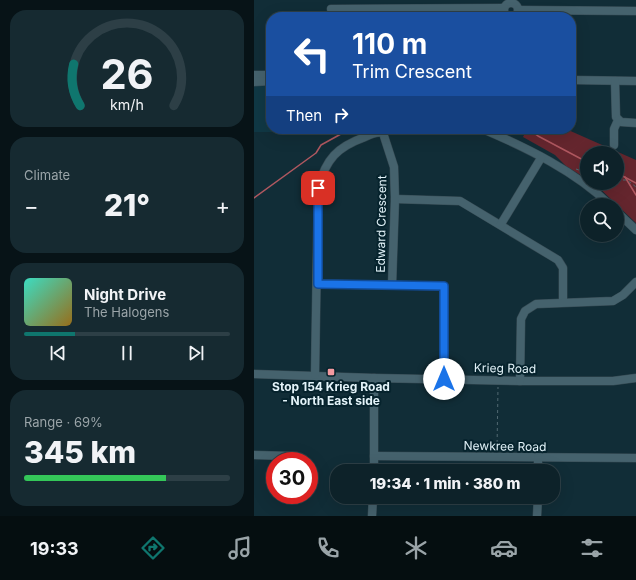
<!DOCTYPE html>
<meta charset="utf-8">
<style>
:root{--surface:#0d2229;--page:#162a31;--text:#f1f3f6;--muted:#9aa4a8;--line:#2d3f46;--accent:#0f766e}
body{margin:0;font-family:Inter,sans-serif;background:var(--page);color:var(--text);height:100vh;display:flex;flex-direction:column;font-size:15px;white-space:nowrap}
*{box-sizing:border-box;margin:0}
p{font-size:13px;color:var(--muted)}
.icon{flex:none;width:22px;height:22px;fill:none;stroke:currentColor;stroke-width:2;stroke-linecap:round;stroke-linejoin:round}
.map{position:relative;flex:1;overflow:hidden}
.side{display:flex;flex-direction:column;gap:10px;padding:10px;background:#071317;width:254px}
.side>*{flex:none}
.banner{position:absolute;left:12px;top:12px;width:310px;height:122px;border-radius:16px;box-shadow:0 4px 16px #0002,0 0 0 1px var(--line);background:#1a4fa0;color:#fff;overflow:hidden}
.tools{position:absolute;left:326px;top:146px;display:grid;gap:8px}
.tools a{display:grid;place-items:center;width:44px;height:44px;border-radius:50%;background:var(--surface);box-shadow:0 4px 16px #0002,0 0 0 1px var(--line);font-size:20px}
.speed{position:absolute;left:12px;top:452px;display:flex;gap:8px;font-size:20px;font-weight:700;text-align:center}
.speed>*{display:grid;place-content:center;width:52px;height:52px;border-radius:50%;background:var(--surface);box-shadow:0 4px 16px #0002,0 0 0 1px var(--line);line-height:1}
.speed .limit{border:6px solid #d22;background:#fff;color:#111}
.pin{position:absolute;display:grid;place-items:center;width:34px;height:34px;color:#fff;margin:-17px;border-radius:8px;box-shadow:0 2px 6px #0006}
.me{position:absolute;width:44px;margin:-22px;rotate:0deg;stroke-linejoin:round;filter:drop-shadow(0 0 3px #0008)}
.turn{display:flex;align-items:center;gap:14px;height:84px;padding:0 20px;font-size:18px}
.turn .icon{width:52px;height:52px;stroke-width:2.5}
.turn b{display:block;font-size:28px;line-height:34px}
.then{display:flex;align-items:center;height:38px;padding:0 20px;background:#0003;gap:8px;font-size:15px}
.big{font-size:30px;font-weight:800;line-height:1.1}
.side .card{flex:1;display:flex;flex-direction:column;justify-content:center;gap:6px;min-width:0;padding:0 14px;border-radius:16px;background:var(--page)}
.side .dial{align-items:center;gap:0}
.dial svg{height:104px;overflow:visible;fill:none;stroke:var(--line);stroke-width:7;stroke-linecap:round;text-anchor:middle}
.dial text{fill:var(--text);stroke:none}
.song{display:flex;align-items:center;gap:12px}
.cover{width:48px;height:48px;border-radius:6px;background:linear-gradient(135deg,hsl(170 70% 55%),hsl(40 70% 35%))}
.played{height:4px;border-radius:2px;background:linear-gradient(90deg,var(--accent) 25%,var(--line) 25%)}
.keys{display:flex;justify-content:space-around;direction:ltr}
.heat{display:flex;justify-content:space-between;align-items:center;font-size:22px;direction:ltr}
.charge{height:6px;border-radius:3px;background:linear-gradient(90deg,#34c759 69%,var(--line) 0)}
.trip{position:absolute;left:76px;top:464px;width:230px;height:40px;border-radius:16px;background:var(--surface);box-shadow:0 4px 16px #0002,0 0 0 1px var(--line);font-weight:800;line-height:40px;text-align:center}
.menu{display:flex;height:64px;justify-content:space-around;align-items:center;background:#050e10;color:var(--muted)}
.menu .icon{width:28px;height:28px}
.menu .active{color:var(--accent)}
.menu b{font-size:18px;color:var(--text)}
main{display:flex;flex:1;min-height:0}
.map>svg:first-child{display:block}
.built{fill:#103845}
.green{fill:#65262e}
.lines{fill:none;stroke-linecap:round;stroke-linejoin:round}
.stream{stroke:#b05860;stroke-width:1.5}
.minor-casing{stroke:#364a53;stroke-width:9}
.path{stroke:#506871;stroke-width:1;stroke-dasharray:3 3;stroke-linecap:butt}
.minor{stroke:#45626d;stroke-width:8}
.route-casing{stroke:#114b97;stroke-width:10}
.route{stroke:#1a73e8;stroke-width:7}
.poi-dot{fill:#f49aa0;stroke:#06232d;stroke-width:1.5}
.labels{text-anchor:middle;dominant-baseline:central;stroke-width:4;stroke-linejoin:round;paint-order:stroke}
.street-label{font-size:12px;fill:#e3f3f9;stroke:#06232d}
.poi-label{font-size:12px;font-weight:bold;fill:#e3f3f9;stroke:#06232d}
</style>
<main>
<section class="side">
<div class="card dial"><svg viewBox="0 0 100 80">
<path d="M14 69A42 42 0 1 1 86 69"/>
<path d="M14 69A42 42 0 0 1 9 37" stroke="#0f766e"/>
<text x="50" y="56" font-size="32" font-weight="700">26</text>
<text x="50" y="72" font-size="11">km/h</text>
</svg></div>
<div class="card"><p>Climate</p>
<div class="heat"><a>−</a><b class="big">21°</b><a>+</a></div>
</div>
<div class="card">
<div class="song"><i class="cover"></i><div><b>Night Drive</b><p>The Halogens</p></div></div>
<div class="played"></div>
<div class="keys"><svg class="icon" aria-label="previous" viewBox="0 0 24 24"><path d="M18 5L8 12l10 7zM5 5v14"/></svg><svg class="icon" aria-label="pause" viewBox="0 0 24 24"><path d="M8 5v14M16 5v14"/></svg><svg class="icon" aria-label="next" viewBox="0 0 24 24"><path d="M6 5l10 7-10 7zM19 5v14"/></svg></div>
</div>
<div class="card"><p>Range · 69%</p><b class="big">345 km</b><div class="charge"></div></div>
</section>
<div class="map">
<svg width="382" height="516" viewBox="0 0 382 516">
<rect width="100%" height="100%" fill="#112d37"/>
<path class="built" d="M0,86H17V129H23V132H0Z"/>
<path class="green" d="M273,129H312L382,160V223L340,183H363V153H333V179L312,166L301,155L269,137Z"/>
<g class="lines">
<g class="stream">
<path d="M274,129L284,136L333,162"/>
<path d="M363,173L382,183"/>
<path d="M371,177L382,195"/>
<path d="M0,198L62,153L67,145L96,129"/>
</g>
<defs>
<g id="minor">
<circle cx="257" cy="10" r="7"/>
<path d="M77,9L250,8"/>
<path d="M264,10L382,11"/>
<path d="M0,75H17"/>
<path d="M317,80L382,81"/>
<path d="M361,81L362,117L367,122L382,123"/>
<path d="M0,82L17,81"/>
<path d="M229,129C273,148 321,171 356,205"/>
<path d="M360,145V129L364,120"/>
<path d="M141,199L206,201L304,260L309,268V302"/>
<path d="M363,212L382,230"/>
<path d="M247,224L287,158"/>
<path d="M64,284L190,286V379"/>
<path d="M0,374L120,378L266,381H359L382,378"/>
<path d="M61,375L64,188C72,159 83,147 111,137C117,134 123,131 129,133L140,167L141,199L138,285"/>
<path d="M266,381L267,319L271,311L282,304L359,301L369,295L382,282"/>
<path d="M0,455L36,456"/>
<path d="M120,456L382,458"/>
<path d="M120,471V378"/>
<path d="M284,471V458"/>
<path d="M118,516L119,497"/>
<path d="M283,516L284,497"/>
</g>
</defs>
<use href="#minor" class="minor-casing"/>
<g class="path">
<path d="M322,169L333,173"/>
<path d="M363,180H373L382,187"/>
<path d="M243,449L244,387"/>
</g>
<use href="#minor" class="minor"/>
</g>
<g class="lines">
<defs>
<path id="route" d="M64,188V284L190,286V379"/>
</defs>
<use href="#route" class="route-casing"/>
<use href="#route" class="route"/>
</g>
<rect class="poi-dot" x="73" y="368" width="8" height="8" rx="2"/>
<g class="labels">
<g class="street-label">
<text transform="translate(127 224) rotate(-89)">Edward Crescent</text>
<text transform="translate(251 368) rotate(1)">Krieg Road</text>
<text transform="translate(251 446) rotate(1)">Newkree Road</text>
</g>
<g class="poi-label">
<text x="77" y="386">Stop 154 Krieg Road<tspan x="77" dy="14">- North East side</tspan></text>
</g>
</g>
</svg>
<div class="tools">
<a><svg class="icon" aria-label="sound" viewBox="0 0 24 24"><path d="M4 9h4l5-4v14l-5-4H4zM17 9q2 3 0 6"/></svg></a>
<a><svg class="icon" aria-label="search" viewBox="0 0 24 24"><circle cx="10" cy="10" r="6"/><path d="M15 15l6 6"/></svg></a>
</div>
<div class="speed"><div class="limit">30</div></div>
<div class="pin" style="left:64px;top:188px;background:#d93025"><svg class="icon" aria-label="arrive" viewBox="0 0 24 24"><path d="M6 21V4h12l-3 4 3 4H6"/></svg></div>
<svg class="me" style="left:190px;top:379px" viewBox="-20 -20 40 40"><circle r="19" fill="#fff"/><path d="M0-13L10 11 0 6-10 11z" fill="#1a73e8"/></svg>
<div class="trip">19:34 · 1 min · 380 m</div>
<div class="banner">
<div class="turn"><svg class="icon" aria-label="left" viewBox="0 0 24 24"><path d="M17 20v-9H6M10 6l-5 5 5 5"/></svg><div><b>110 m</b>Trim Crescent</div></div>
<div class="then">Then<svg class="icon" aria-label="right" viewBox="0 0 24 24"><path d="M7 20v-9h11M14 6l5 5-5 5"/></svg></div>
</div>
</div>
</main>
<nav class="menu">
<b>19:33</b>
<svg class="icon active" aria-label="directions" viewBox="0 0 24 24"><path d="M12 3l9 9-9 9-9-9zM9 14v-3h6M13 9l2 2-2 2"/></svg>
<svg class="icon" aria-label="music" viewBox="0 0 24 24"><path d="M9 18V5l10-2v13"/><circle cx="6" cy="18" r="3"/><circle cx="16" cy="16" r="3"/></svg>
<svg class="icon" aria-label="phone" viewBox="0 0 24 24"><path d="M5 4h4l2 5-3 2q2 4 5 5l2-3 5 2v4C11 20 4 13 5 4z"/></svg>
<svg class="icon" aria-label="climate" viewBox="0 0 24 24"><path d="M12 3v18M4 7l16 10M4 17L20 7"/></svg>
<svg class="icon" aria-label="car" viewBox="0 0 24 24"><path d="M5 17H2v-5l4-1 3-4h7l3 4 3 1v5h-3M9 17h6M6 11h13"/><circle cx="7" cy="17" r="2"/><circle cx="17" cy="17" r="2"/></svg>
<svg class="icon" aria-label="filters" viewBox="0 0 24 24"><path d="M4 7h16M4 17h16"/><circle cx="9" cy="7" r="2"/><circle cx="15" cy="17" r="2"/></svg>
</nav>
